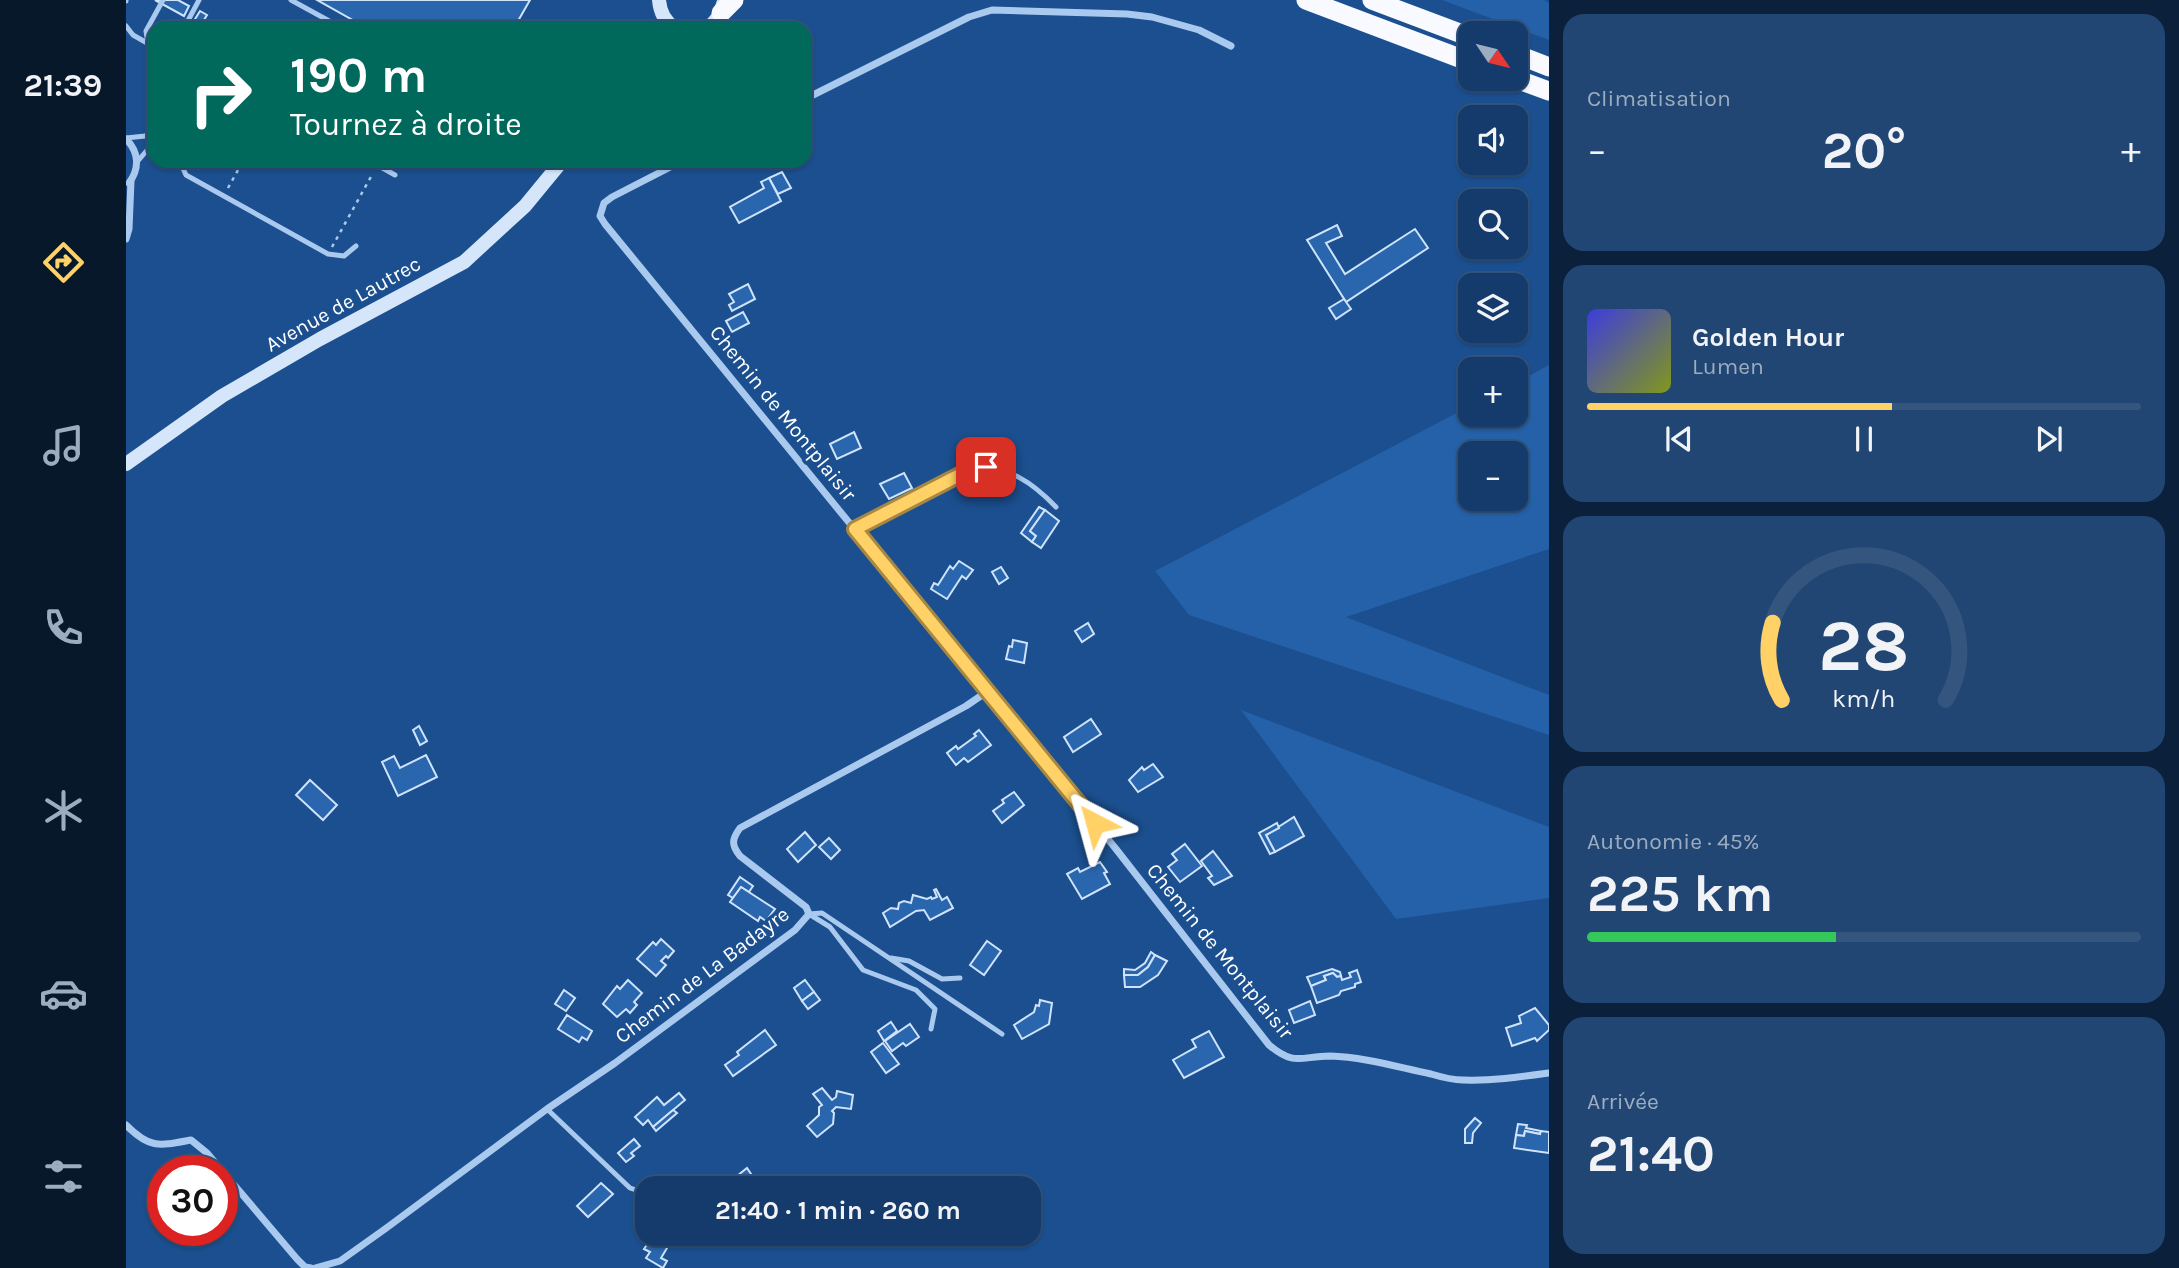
<!DOCTYPE html>
<html lang="fr">
<meta charset="utf-8">
<style>
:root{--surface:#143b6b;--page:#214673;--text:#f1f3f6;--muted:#9dadc1;--line:#33557e;--accent:#ffd166}
body{margin:0;font-family:Karla,sans-serif;background:var(--page);color:var(--text);height:100vh;display:flex;flex-direction:column;font-size:26px;white-space:nowrap}
*{box-sizing:border-box;margin:0}
p{font-size:23px;color:var(--muted)}
.icon{flex:none;width:38px;height:38px;fill:none;stroke:currentColor;stroke-width:2;stroke-linecap:round;stroke-linejoin:round}
.map{position:relative;flex:1;overflow:hidden}
.side{display:flex;flex-direction:column;gap:14px;padding:14px;background:#0b203b;width:630px}
.side>*{flex:none}
.hud{position:absolute;left:21px;top:21px;width:665px;height:147px;border-radius:21px;box-shadow:0 2px 5px #0004,0 0 0 2px var(--line);background:#00695c;color:#fff;overflow:hidden}
.needle{width:46px;rotate:125deg}
.controls{position:absolute;left:1332px;top:21px;display:grid;gap:14px}
.controls a{display:grid;place-items:center;width:70px;height:70px;border-radius:14px;background:var(--surface);box-shadow:0 2px 5px #0004,0 0 0 2px var(--line);font-size:35px}
.speed{position:absolute;left:21px;top:1155px;display:flex;gap:14px;font-size:35px;font-weight:700;text-align:center}
.speed>*{display:grid;place-content:center;width:91px;height:91px;border-radius:50%;background:var(--surface);box-shadow:0 2px 5px #0004,0 0 0 2px var(--line);line-height:1}
.speed .limit{border:10px solid #d22;background:#fff;color:#111}
.pin{position:absolute;display:grid;place-items:center;width:60px;height:60px;color:#fff;margin:-30px;border-radius:14px;box-shadow:0 4px 10px #0006}
.me{position:absolute;width:77px;margin:-38px;rotate:321deg;stroke-linejoin:round;filter:drop-shadow(0 0 5px #0008)}
.turn{display:flex;align-items:center;gap:24px;height:147px;padding:0 28px;font-size:32px}
.turn .icon{width:91px;height:91px;stroke-width:2.5}
.turn b{display:block;font-size:49px;line-height:60px}
.big{font-size:52px;font-weight:700;line-height:1.1}
.side .widget{flex:1;display:flex;flex-direction:column;justify-content:center;gap:10px;min-width:0;padding:0 24px;border-radius:21px;background:var(--page)}
.side .dial{align-items:center;gap:0}
.dial svg{height:182px;overflow:visible;fill:none;stroke:var(--line);stroke-width:7;stroke-linecap:round;text-anchor:middle}
.dial text{fill:var(--text);stroke:none}
.song{display:flex;align-items:center;gap:21px}
.cover{width:84px;height:84px;border-radius:10px;background:linear-gradient(135deg,hsl(240 70% 55%),hsl(70 70% 35%))}
.played{height:7px;border-radius:4px;background:linear-gradient(90deg,var(--accent) 55%,var(--line) 55%)}
.keys{display:flex;justify-content:space-around;direction:ltr}
.heat{display:flex;justify-content:space-between;align-items:center;font-size:38px;direction:ltr}
.charge{height:10px;border-radius:5px;background:linear-gradient(90deg,#34c759 45%,var(--line) 0)}
.trip{position:absolute;left:509px;top:1176px;width:406px;height:70px;border-radius:21px;background:var(--surface);box-shadow:0 2px 5px #0004,0 0 0 2px var(--line);font-weight:700;line-height:70px;text-align:center}
main{display:flex;flex:1;min-height:0}
.tabs{display:flex;flex-direction:column;width:126px;justify-content:space-around;align-items:center;background:#08182b;color:var(--muted)}
.tabs .icon{width:49px;height:49px}
.tabs .current{color:var(--accent)}
.tabs b{font-size:32px;color:var(--text)}
.map>svg:first-child{display:block}
.green{fill:#2461a8;fill-rule:evenodd}
.building{fill:#2a66ad;stroke:#cfe3fa;stroke-width:2}
.lines{fill:none;stroke-linecap:round;stroke-linejoin:round}
.path{stroke:#a9c9ee;stroke-width:2.5;stroke-dasharray:3.5 5;stroke-linecap:butt}
.service{stroke:#a9c9ee;stroke-width:5}
.minor{stroke:#a9c9ee;stroke-width:7}
.secondary{stroke:#d6e6fa;stroke-width:14}
.trunk{stroke:#f8faff;stroke-width:19}
.route-casing{stroke:#a68842;stroke-width:18}
.route{stroke:#ffd166;stroke-width:12}
.labels{text-anchor:middle;dominant-baseline:central;stroke-width:7;stroke-linejoin:round;paint-order:stroke}
.street-label{font-size:21px;fill:#fff;stroke:#1b4f8f}
</style>
<main>
<nav class="tabs">
<b>21:39</b>
<svg class="icon current" aria-label="directions" viewBox="0 0 24 24"><path d="M12 3l9 9-9 9-9-9zM9 14v-3h6M13 9l2 2-2 2"/></svg>
<svg class="icon" aria-label="music" viewBox="0 0 24 24"><path d="M9 18V5l10-2v13"/><circle cx="6" cy="18" r="3"/><circle cx="16" cy="16" r="3"/></svg>
<svg class="icon" aria-label="phone" viewBox="0 0 24 24"><path d="M5 4h4l2 5-3 2q2 4 5 5l2-3 5 2v4C11 20 4 13 5 4z"/></svg>
<svg class="icon" aria-label="climate" viewBox="0 0 24 24"><path d="M12 3v18M4 7l16 10M4 17L20 7"/></svg>
<svg class="icon" aria-label="car" viewBox="0 0 24 24"><path d="M5 17H2v-5l4-1 3-4h7l3 4 3 1v5h-3M9 17h6M6 11h13"/><circle cx="7" cy="17" r="2"/><circle cx="17" cy="17" r="2"/></svg>
<svg class="icon" aria-label="filters" viewBox="0 0 24 24"><path d="M4 7h16M4 17h16"/><circle cx="9" cy="7" r="2"/><circle cx="15" cy="17" r="2"/></svg>
</nav>
<div class="map">
<svg width="1423" height="1268" viewBox="0 0 1423 1268">
<rect width="100%" height="100%" fill="#1b4f8f"/>
<g class="green">
<path d="M1316,0H1418L1423,3V40Z"/>
<path d="M1423,365V549L1220,617L1423,695V735L1063,615L1029,571L1344,406V415H1390V383ZM1344,453H1390V499H1344Z"/>
<path d="M1115,710L1423,827V898L1270,919Z"/>
</g>
<g class="building">
<path d="M29,0H52L63,6L58,16Z"/>
<path d="M191,0H404L388,28H378L374,25L372,28H241Z"/>
<path d="M74,11L81,15L73,28L66,24Z"/>
<path d="M656,172L665,188L652,194L643,178Z"/>
<path d="M643,178L655,201L613,223L604,207L638,188L635,182Z"/>
<path d="M1211,225L1216,236L1200,243L1219,274L1289,229L1302,248L1220,302L1181,240Z"/>
<path d="M622,284L629,299L606,311L603,305L608,302L603,294Z"/>
<path d="M1218,299L1225,309L1210,319L1203,308Z"/>
<path d="M617,312L623,323L606,332L600,321Z"/>
<path d="M728,432L735,448L711,459L704,444Z"/>
<path d="M778,473L786,488L763,499L754,484Z"/>
<path d="M913,507L919,510L904,531L910,536L906,542L895,533Z"/>
<path d="M919,510L933,521L915,548L906,542L910,536L904,531Z"/>
<path d="M833,561L847,570L840,579L836,576L821,599L805,589L808,583L812,585L824,566L827,569Z"/>
<path d="M875,567L882,578L873,584L866,572Z"/>
<path d="M962,623L968,634L956,642L949,631Z"/>
<path d="M887,640L901,643L898,663L880,659L883,646L886,647Z"/>
<path d="M965,719L975,734L947,752L938,737Z"/>
<path d="M293,726L301,741L294,745L287,730Z"/>
<path d="M853,730L865,745L842,762L838,758L830,765L821,753L830,746L832,749L850,736L848,734Z"/>
<path d="M300,755L311,777L272,796L256,762L268,756L274,768Z"/>
<path d="M1027,764L1037,777L1012,792L1003,780L1016,767L1018,770Z"/>
<path d="M184,780L211,805L197,820L170,795Z"/>
<path d="M888,792L898,805L876,823L867,811L878,803L876,800Z"/>
<path d="M1168,817L1178,836L1149,852L1140,835Z"/>
<path d="M1151,823L1153,828L1140,835L1149,852L1144,854L1133,833Z"/>
<path d="M679,832L690,845L672,862L661,849Z"/>
<path d="M703,838L714,850L705,859L693,847Z"/>
<path d="M1059,844L1076,866L1054,882L1042,867L1051,860L1046,854Z"/>
<path d="M1087,851L1106,876L1088,885L1082,878L1086,876L1075,861Z"/>
<path d="M974,862L981,872L978,873L984,884L956,899L941,874L952,868L954,872Z"/>
<path d="M614,877L627,886L623,892L615,887L607,898L602,895Z"/>
<path d="M615,887L649,909L640,921L634,917L632,921L604,902Z"/>
<path d="M810,889L816,900L821,897L827,908L804,920L798,910L790,911L764,927L757,913L765,908L772,909L773,903L778,901L785,903L787,895L801,899L805,897L806,899L811,897L808,890Z"/>
<path d="M535,939L548,951L542,958L540,956L535,961L540,965L530,976L511,959L527,942L530,945Z"/>
<path d="M861,941L875,951L858,975L844,965Z"/>
<path d="M1025,952L1029,955L1022,967L1012,975H998V969L1009,970L1019,963Z"/>
<path d="M1029,955L1041,961L1032,975L1014,987H999L998,975H1012L1022,967Z"/>
<path d="M1206,969L1214,972L1215,976L1211,977L1207,973L1198,976L1200,980L1185,986L1181,977Z"/>
<path d="M1231,970L1235,982L1229,984V987L1215,991L1213,995L1191,1003L1185,986L1200,980L1198,976L1207,973L1211,977L1215,976L1216,980L1225,977L1223,973Z"/>
<path d="M502,980L516,993L508,1002L511,1005L504,1013L500,1009L491,1017L477,1004L491,986L494,989Z"/>
<path d="M679,980L688,992L676,1001L668,988Z"/>
<path d="M438,990L449,998L440,1011L429,1004Z"/>
<path d="M688,992L694,1000L682,1009L676,1001Z"/>
<path d="M914,1000L926,1003L923,1024L896,1039L888,1025L908,1012L910,1005L913,1006Z"/>
<path d="M1184,1001L1189,1015L1168,1023L1163,1010Z"/>
<path d="M1409,1008L1423,1025V1030L1411,1041L1409,1038L1386,1046L1380,1028L1395,1023L1393,1016Z"/>
<path d="M441,1015L466,1031L461,1040L456,1037L453,1042L432,1029Z"/>
<path d="M765,1022L771,1031L758,1041L752,1031Z"/>
<path d="M784,1024L793,1037L780,1046L777,1043L766,1051L759,1041Z"/>
<path d="M639,1030L650,1045L607,1076L599,1065L613,1055L611,1052Z"/>
<path d="M1083,1031L1098,1057L1058,1078L1047,1060L1070,1047L1066,1040Z"/>
<path d="M757,1043L773,1064L760,1073L745,1052Z"/>
<path d="M696,1088L706,1100L710,1097L711,1091L727,1095L725,1109L710,1107L706,1111L708,1113L707,1124L691,1137L681,1126L693,1115V1107L696,1105L687,1094Z"/>
<path d="M553,1093L559,1100L527,1127L522,1120L517,1125L509,1117L531,1097L538,1105Z"/>
<path d="M547,1110L551,1113L530,1131L527,1127Z"/>
<path d="M1349,1118L1355,1123L1347,1133L1346,1143H1339V1129Z"/>
<path d="M1392,1124L1401,1125L1400,1128L1415,1131L1414,1134L1399,1131L1398,1136L1390,1135Z"/>
<path d="M1399,1131L1414,1134L1415,1131L1423,1132V1153L1388,1148L1390,1135L1398,1136Z"/>
<path d="M508,1139L514,1146L505,1153L508,1156L500,1162L492,1153Z"/>
<path d="M621,1168L631,1183L623,1188H599L597,1186L612,1178L611,1176Z"/>
<path d="M475,1183L487,1194L462,1217L451,1206Z"/>
<path d="M533,1236L544,1243L535,1258L541,1261L537,1268L520,1258L524,1252L518,1249L525,1239L529,1242Z"/>
</g>
<g class="lines">
<g class="path">
<path d="M102,188L117,161"/>
<path d="M206,247L247,173"/>
</g>
<g class="service">
<path d="M165,0L216,28"/>
<path d="M0,1V0"/>
<path d="M0,26L7,35L28,47"/>
<path d="M58,28L73,0"/>
<path d="M22,44L20,31L37,0"/>
<path d="M0,138L19,136L28,130"/>
<path d="M244,161L269,175"/>
<path d="M11,162L28,142"/>
<path d="M55,164L60,175L202,254L218,256L230,246"/>
<path d="M729,529L847,468C882,465 907,483 930,507"/>
<path d="M683,914L696,913L876,1034"/>
<path d="M683,914L704,927L737,970L790,990L809,1009L805,1029"/>
<path d="M765,958L783,961L816,979L834,978"/>
<path d="M421,1109L504,1188L522,1194"/>
</g>
<g class="minor">
<path d="M679,99L843,17L866,10L1001,14L1026,17L1073,30L1105,46"/>
<path d="M0,139C13,152 14,168 3,183"/>
<path d="M556,161L486,197L478,203L474,216L479,224L990,849L1143,1045C1169,1067 1175,1056 1204,1056C1238,1057 1271,1067 1305,1074C1315,1077 1326,1080 1337,1080C1366,1081 1394,1077 1423,1073"/>
<path d="M0,239L3,229L5,181"/>
<path d="M0,1125C24,1149 33,1146 65,1140L81,1153L171,1259L179,1267L185,1268"/>
<path d="M189,1268L214,1261L259,1229L421,1109L489,1063L669,930L683,914L680,907L614,856C605,845 606,839 614,828L840,706L862,691"/>
</g>
<g class="secondary">
<path d="M533,0C534,12 539,22 549,28"/>
<path d="M581,28C590,22 595,14 597,4"/>
<path d="M0,464L96,396L194,339L338,262L399,206L436,161"/>
</g>
<g class="trunk">
<path d="M1180,0L1344,62"/>
<path d="M1246,0L1344,37"/>
<path d="M595,13L608,0"/>
<path d="M1390,54L1423,67"/>
<path d="M1390,79L1423,91"/>
</g>
</g>
<g class="lines">
<defs>
<path id="route" d="M860,467L847,468L729,529L969,823"/>
</defs>
<use href="#route" class="route-casing"/>
<use href="#route" class="route"/>
</g>
<g class="labels">
<g class="street-label">
<text transform="translate(217 304) rotate(-29)">Avenue de Lautrec</text>
<text transform="translate(657 413) rotate(51)">Chemin de Montplaisir</text>
<text transform="translate(1094 951) rotate(51)">Chemin de Montplaisir</text>
<text transform="translate(576 975) rotate(-37)">Chemin de La Badayre</text>
</g>
</g>
</svg>
<div class="controls">
<a><svg class="needle" viewBox="-14 -14 28 28"><path d="M0-13l5 13h-10z" fill="#e53935"/><path d="M0 13l5-13h-10z" fill="#9dadc1"/></svg></a>
<a><svg class="icon" aria-label="sound" viewBox="0 0 24 24"><path d="M4 9h4l5-4v14l-5-4H4zM17 9q2 3 0 6"/></svg></a>
<a><svg class="icon" aria-label="search" viewBox="0 0 24 24"><circle cx="10" cy="10" r="6"/><path d="M15 15l6 6"/></svg></a>
<a><svg class="icon" aria-label="layers" viewBox="0 0 24 24"><path d="M12 4l9 5-9 5-9-5zM3 14l9 5 9-5"/></svg></a>
<a>+</a>
<a>−</a>
</div>
<div class="speed"><div class="limit">30</div></div>
<div class="pin" style="left:860px;top:467px;background:#d93025"><svg class="icon" aria-label="arrive" viewBox="0 0 24 24"><path d="M6 21V4h12l-3 4 3 4H6"/></svg></div>
<svg class="me" style="left:969px;top:823px" viewBox="-20 -20 40 40"><path d="M0-17L14 15 0 8-14 15z" fill="#ffd166" stroke="#fff" stroke-width="4"/></svg>
<div class="trip">21:40 · 1 min · 260 m</div>
<div class="hud">
<div class="turn"><svg class="icon" aria-label="right" viewBox="0 0 24 24"><path d="M7 20v-9h11M14 6l5 5-5 5"/></svg><div><b>190 m</b>Tournez à droite</div></div>
</div>
</div>
<section class="side">
<div class="widget"><p>Climatisation</p>
<div class="heat"><a>−</a><b class="big">20°</b><a>+</a></div>
</div>
<div class="widget">
<div class="song"><i class="cover"></i><div><b>Golden Hour</b><p>Lumen</p></div></div>
<div class="played"></div>
<div class="keys"><svg class="icon" aria-label="previous" viewBox="0 0 24 24"><path d="M18 5L8 12l10 7zM5 5v14"/></svg><svg class="icon" aria-label="pause" viewBox="0 0 24 24"><path d="M8 5v14M16 5v14"/></svg><svg class="icon" aria-label="next" viewBox="0 0 24 24"><path d="M6 5l10 7-10 7zM19 5v14"/></svg></div>
</div>
<div class="widget dial"><svg viewBox="0 0 100 80">
<path d="M14 69A42 42 0 1 1 86 69"/>
<path d="M14 69A42 42 0 0 1 10 35" stroke="#ffd166"/>
<text x="50" y="56" font-size="32" font-weight="700">28</text>
<text x="50" y="72" font-size="11">km/h</text>
</svg></div>
<div class="widget"><p>Autonomie · 45%</p><b class="big">225 km</b><div class="charge"></div></div>
<div class="widget"><p>Arrivée</p><b class="big">21:40</b></div>
</section>
</main>
